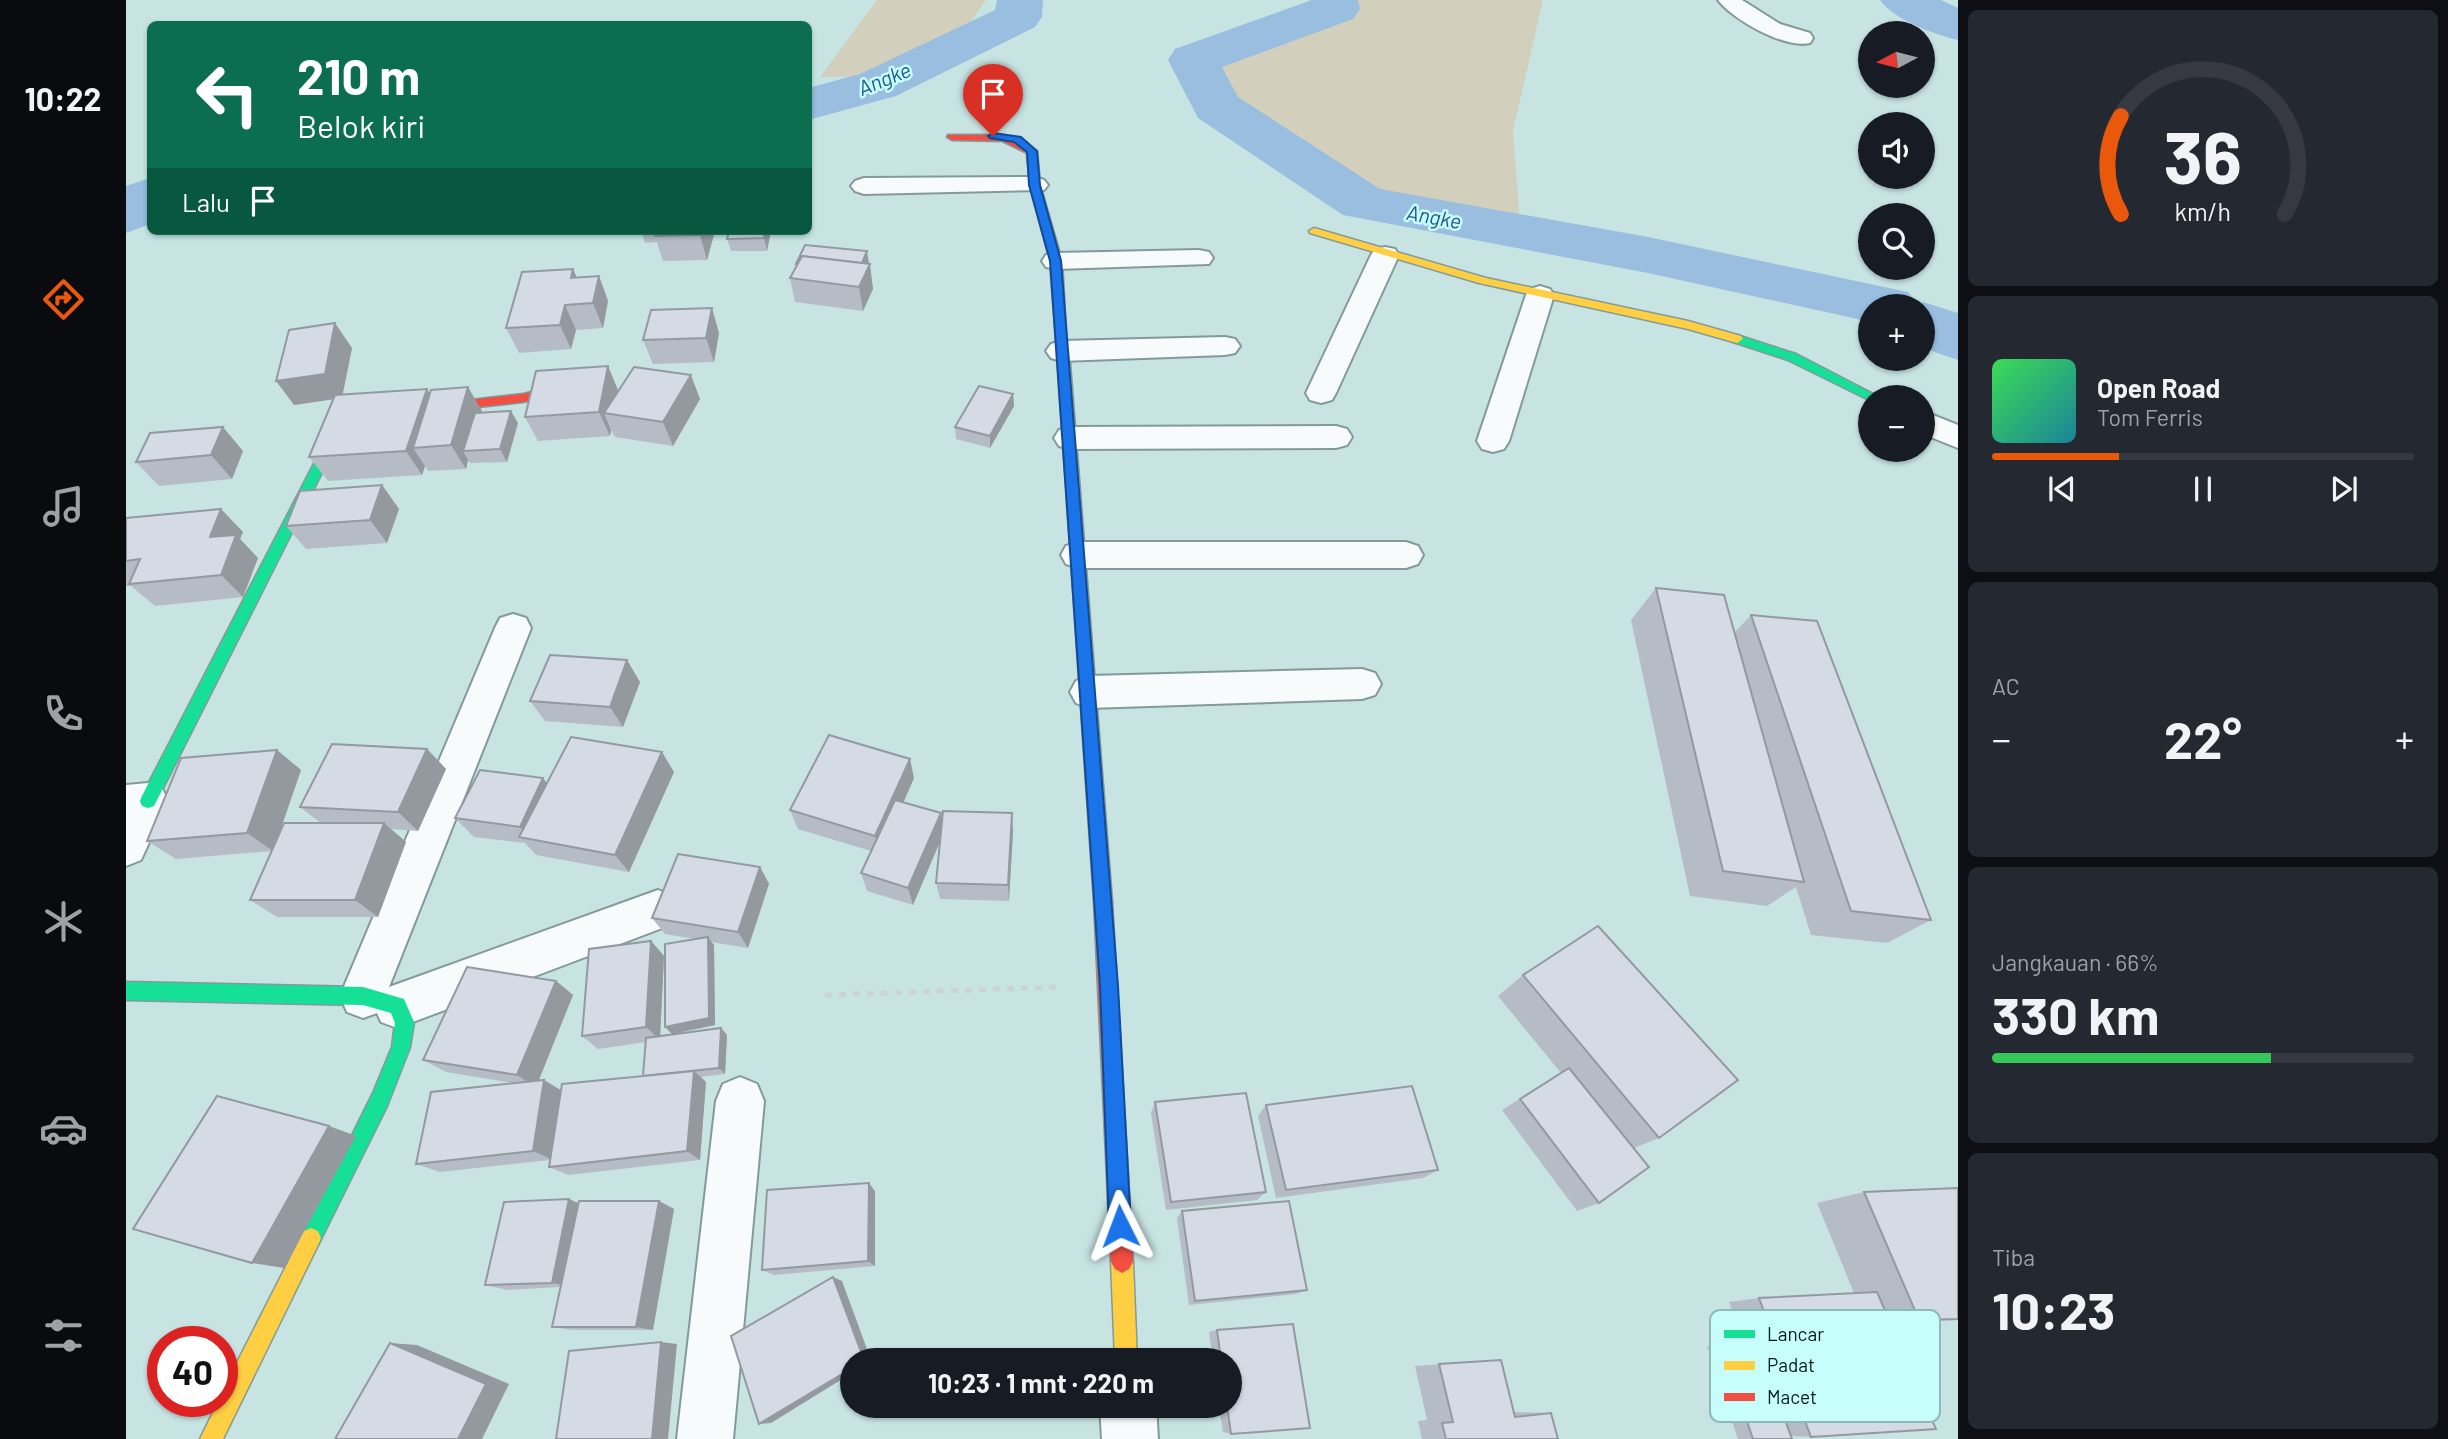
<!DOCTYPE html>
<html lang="id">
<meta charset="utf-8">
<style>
:root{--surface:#171b24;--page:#242831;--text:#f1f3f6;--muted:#9ea1a6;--line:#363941;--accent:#ea580c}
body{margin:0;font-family:Barlow,sans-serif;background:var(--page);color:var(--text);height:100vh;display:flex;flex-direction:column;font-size:26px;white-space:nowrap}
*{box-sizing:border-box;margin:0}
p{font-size:23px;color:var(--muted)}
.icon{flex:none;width:38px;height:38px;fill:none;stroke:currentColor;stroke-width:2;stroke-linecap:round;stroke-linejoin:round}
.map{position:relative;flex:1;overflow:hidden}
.side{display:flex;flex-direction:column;gap:10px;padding:10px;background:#0d0f14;width:490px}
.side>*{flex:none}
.guide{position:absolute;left:21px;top:21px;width:665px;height:214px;border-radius:10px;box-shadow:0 2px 5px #0004;background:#0b6e4f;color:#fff;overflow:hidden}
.needle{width:46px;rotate:263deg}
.buttons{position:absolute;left:1732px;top:21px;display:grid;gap:14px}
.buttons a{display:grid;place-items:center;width:77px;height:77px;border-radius:50%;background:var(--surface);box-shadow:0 2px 5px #0004;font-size:35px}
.speed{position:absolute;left:21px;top:1326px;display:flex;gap:14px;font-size:35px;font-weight:700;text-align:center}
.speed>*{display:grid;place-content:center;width:91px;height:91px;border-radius:50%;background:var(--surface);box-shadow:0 2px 5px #0004;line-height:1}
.speed .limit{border:10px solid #d22;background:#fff;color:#111}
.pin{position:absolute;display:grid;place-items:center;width:60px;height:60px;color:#fff;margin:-72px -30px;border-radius:50% 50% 50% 0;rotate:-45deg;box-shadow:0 0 7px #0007}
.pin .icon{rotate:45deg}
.me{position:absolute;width:77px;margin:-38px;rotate:357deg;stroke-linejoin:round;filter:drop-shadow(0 0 5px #0008)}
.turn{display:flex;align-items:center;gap:24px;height:147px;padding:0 35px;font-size:32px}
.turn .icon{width:91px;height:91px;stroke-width:2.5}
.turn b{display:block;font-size:49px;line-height:60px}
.then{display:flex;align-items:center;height:66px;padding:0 35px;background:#0003;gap:14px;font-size:26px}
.big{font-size:52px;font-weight:700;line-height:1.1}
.side .widget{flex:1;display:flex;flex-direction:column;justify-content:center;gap:10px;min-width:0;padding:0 24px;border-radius:10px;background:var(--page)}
.side .dial{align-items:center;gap:0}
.dial svg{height:182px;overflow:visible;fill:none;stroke:var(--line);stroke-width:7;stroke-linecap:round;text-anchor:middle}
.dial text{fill:var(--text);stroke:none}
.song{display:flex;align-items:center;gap:21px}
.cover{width:84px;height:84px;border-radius:10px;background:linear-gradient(135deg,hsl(130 70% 55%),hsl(190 70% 35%))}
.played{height:7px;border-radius:4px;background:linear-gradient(90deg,var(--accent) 30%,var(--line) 30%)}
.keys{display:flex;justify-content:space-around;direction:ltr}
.heat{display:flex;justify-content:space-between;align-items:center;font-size:38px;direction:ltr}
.charge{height:10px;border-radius:5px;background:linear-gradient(90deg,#34c759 66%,var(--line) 0)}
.trip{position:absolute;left:714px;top:1348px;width:402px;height:70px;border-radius:35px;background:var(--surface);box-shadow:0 2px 5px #0004;font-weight:700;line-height:70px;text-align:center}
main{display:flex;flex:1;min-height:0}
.dock{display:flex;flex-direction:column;width:126px;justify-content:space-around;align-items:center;background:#090b0e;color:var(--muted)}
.dock .icon{width:49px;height:49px}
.dock .selected{color:var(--accent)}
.dock b{font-size:32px;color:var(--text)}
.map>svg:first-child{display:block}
.green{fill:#d2d0bc}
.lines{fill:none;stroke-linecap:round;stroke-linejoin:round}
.river{fill:#99bee0;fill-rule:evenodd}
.street-casing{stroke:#839a99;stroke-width:4}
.fast-casing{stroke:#839a99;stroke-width:3}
.slow-casing{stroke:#839a99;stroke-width:3}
.jam-casing{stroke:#839a99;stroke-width:3}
.path{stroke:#cbd4d4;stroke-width:5;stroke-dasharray:7 7;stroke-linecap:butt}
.street{fill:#f7fbfb;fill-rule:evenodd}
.fast{fill:#16e098;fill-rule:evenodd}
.slow{fill:#ffcf43;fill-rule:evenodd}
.jam{fill:#f24e42;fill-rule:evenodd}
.wall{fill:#b6bcc5}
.shaded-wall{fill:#9499a0}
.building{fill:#d4dbe5;stroke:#9499a0;stroke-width:2}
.route{fill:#1a73e8;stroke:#114b97;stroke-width:2}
.labels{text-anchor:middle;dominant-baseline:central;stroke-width:5;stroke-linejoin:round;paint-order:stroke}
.far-water-label{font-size:21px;font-style:italic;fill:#225895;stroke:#c7fefc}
.key{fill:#c7fefc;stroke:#8dbab8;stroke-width:2}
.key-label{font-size:19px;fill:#051b1a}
</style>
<main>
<nav class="dock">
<b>10:22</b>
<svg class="icon selected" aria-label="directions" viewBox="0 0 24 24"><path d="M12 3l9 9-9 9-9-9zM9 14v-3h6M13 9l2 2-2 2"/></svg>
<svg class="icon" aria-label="music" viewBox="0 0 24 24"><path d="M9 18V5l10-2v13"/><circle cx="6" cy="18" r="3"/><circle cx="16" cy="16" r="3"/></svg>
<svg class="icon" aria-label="phone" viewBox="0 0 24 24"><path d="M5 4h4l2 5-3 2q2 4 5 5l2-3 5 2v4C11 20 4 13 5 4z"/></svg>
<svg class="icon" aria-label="climate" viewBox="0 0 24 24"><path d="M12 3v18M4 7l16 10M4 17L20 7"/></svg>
<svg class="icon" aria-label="car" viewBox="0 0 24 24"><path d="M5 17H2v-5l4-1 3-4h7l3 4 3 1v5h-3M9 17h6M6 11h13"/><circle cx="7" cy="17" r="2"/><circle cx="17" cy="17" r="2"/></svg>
<svg class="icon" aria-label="filters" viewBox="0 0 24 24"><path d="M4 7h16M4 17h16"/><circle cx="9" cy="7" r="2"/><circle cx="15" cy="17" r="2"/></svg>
</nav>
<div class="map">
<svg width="1832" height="1439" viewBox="0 0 1832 1439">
<rect width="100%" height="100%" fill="#c7e4e3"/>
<g class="green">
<path d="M751,0H860L807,76L694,77Z"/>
<path d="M1184,0H1417L1387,131L1395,236L1220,188L1109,116L1070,67Z"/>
</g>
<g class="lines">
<g class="river">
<path d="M871,0H917L916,17L909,27L770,96L682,120V88L734,74L869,10Z"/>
<path d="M1186,0H1232L1234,9L1227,19L1096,67L1112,97L1254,189L1522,237L1782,292L1790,304L1797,302L1832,313V360L1797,348V306H1745V322L1522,273L1217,215L1072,118L1042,60L1049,49Z"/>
<path d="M1754,0H1815L1832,8V40C1809,35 1767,19 1754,0Z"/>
<path d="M24,178V224L0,233V186Z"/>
</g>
<defs>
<g id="street">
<path d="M1592,0H1616L1654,24L1684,33L1687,38L1684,43C1659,49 1607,20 1592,0Z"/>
<path d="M909,177L918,180L922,185L918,190L738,194L729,191L725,186L729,181L738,178Z"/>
<path d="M1259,247L1269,249L1273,255L1210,393L1206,400L1195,403L1184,400L1180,393L1245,255L1249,249Z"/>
<path d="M1073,250L1083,252L1087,258L1083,264L930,269L920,267L916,261L920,255L930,253Z"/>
<path d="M1414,286L1424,289L1428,295L1383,441L1378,449L1367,452L1356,449L1351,441L1400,295L1404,289Z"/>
<path d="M1099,337L1109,339L1114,346L1109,353L1099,355L935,361L925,358L920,351L925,344L935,341Z"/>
<path d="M1797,411L1832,425V448L1797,434Z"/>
<path d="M1210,426L1221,429L1226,437L1221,445L1210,448L944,449L933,446L928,438L933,430L944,427Z"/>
<path d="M952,542H1280L1292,546L1297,555L1292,564L1280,568H952L940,564L935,555L940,546Z"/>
<path d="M387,614L400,618L405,628L263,987L532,890L547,896L554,910L547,924L271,1028L255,1022L251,1013L237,1018L221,1012L214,996L369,628L374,618Z"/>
<path d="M1236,669L1249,673L1255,684L1249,695L1236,699L963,708L950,703L944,692L950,681L963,676Z"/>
<path d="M22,783L36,788L42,801L15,860L0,866V785Z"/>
<path d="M614,1077L631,1084L638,1101L607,1439H551L590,1101L597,1084Z"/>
<path d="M974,1405H1030L1032,1439H976Z"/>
</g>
<g id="fast">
<path d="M1611,335L1670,354L1753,397H1745V401L1743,400L1662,360L1607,342L1605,339Z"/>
<path d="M216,417L222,421L28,806L22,808L16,806L14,801L16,796L210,421Z"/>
<path d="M0,982L237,987L278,999L288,1022L284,1047L261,1106L192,1245L185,1248L178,1245L175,1238L247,1093L266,1047L269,1023L265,1013L237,1005L0,1000Z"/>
</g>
<g id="slow">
<path d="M1188,228L1360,278L1562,321L1615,336L1617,339L1611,343L1562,329L1353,283L1184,233L1183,231Z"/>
<path d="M937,347L943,351L986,901L983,907L977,909L971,907L968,901L931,351Z"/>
<path d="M185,1228L192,1231L195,1238L192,1245L97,1439H74L92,1402H96V1392L178,1231Z"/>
<path d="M996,1251L1003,1255L1007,1262L1011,1360H989L985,1262L989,1255Z"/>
</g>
<g id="jam">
<path d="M822,135H878L911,151L914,185L936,261L941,354H933L931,351L924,261L904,185L901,153L876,141L826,140L821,137Z"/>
<path d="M454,381L460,385L458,388L397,402L299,413L293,409L299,405L397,394Z"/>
<path d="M977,893L983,895L986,901L1007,1262L1003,1269L996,1273L989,1269L985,1262L968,901L971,895Z"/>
</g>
</defs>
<use href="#street" class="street-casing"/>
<use href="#fast" class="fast-casing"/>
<use href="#slow" class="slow-casing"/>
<use href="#jam" class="jam-casing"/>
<path class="path" d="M699,995L937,987"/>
<use href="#street" class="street"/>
<use href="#fast" class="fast"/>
<use href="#slow" class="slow"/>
<use href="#jam" class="jam"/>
</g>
<g class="wall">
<path d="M515,231H589L581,260L537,261L531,242L519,243Z"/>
<path d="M603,231H645L641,251H605L601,239Z"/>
<path d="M743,263L747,289L737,311L669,302L664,278L670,266V264Z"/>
<path d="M473,276L482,301L477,328L450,330L445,349L393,353L380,328L451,277Z"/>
<path d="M593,333L588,362L527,364L517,340Z"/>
<path d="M226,348L216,395L304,394L356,411V413L392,423L381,462L344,463L342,460L340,469L302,471L299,466L296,475L202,481L183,457L207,399L168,405Z"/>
<path d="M492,391L574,399L547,446L489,437L485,430L484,436L412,441L399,417Z"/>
<path d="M887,394L888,406L864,448L830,439L829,427Z"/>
<path d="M117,451L106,479L33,486L10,462Z"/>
<path d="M256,485L273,509L261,543L180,549L160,526Z"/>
<path d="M95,509L117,532L114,539L132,558L117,597L29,606L5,586H0V518Z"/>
<path d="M1530,588L1608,633L1625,615L1805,920L1761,943L1685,935L1670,887L1641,906L1564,896L1505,620Z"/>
<path d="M514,682L497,727L419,721L404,701Z"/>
<path d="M301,749L320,769L292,831L265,829L280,842L252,917H151L124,900L146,851L50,859L21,841L151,750L175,770L151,840L195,823L174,807Z"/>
<path d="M548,772L503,872L410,855L399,843L348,837L329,818L421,783Z"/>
<path d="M788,778L778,802L816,819L887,832L883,901L814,899L810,883L814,842L787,905L741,891L735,873L745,851L672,829L664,810Z"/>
<path d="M634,867L643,884L622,948L585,942L588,945L589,1025L546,1034L539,1027L569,939L539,934L526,918Z"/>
<path d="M525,941L538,956L534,1036L595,1028L601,1035L599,1074L575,1077L580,1082L574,1160L442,1175L423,1167L424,1160L314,1172L290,1164L387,1083L320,1072L297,1060L430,981L447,995L413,1080H418L435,1090L517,1076L520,1042L472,1049L456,1036Z"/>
<path d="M1397,975L1533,1138L1508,1148L1473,1203L1451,1211L1376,1110L1435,1073L1372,996Z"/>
<path d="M1029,1102L1140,1192L1131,1200L1040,1210L1025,1113Z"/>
<path d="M1140,1105L1312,1170L1297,1178L1150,1198L1132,1116Z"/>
<path d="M1832,1188V1320L1765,1323L1685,1437L1665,1436L1666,1439H1612L1581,1346L1618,1343L1603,1302L1633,1298L1728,1293L1691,1203L1738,1192Z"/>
<path d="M749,1191V1266L648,1275L636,1270Z"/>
<path d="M533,1201L548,1209L527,1330H446L426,1327L434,1287L382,1290L359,1285L453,1203Z"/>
<path d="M1056,1211L1181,1290L1170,1294L1063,1305L1051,1218Z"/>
<path d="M1167,1324L1184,1428L1105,1434L1097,1432L1093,1405H1104V1360H1087L1083,1332L1091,1330Z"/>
<path d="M1375,1360L1388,1412L1425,1413L1432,1439H1296L1292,1421L1301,1420L1289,1366Z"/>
</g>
<g class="shaded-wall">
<path d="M575,231H589L581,260L574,235Z"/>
<path d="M639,231H645L641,251L638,238Z"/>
<path d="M741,251L743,263L737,278L744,264L747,289L737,311L733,287V270Z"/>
<path d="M447,269L458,293L445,278Z"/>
<path d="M473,276L482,301L477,328L467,303Z"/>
<path d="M439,305L450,330L445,349L434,325Z"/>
<path d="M586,308L593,333L588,362L580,338Z"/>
<path d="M209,323L226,348L216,398L168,405L150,381Z"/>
<path d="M482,366L492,390L478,413L485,430L484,436L473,412Z"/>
<path d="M565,375L574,399L547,446L537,422Z"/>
<path d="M342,387L356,411L345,451H337L342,460L340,469L325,445Z"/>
<path d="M301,389L316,414L287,448L299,466L296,475L280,451Z"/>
<path d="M887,394L888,406L864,448V436Z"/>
<path d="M385,411L392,423L381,462L374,449Z"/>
<path d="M97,427L117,451L106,479L85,455Z"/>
<path d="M256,485L273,509L261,543L244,520Z"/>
<path d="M95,509L117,532L114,539L132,558L117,597L95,575L84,537Z"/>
<path d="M501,660L514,682L497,727L484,707Z"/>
<path d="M301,749L320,769L292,831L272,812Z"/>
<path d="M151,750L175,770L147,851L121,833Z"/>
<path d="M536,752L548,772L503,872L489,855Z"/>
<path d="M784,759L788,778L754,854L749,836Z"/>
<path d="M417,778L432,797L405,839L394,827Z"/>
<path d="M815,813L818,832L787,905L782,888Z"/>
<path d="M886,813L887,832L883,901L882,885Z"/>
<path d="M258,823L280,842L252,917L229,900Z"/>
<path d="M634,867L643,884L622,948L612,932Z"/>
<path d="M582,937L588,945L589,1025L546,1034L539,1027Z"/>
<path d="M525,941L538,956L534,1040L520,1027Z"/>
<path d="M430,981L447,995L410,1087L391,1075Z"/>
<path d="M595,1028L601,1035L599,1074L593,1068Z"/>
<path d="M568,1071L580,1082L574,1160L561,1151Z"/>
<path d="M418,1080L436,1091L427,1160L407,1151Z"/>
<path d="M203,1126L230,1136L158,1268L126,1263Z"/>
<path d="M743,1183L749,1191V1266L742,1261Z"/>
<path d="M443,1199L461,1207L446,1287L426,1283Z"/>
<path d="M533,1201L548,1209L527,1330L510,1327Z"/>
<path d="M707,1277L716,1281L745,1360H738Z"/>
<path d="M535,1342L551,1344L542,1439H526Z"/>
<path d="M264,1343L291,1345L383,1384L356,1439H332Z"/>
<path d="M726,1368V1373L645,1423L633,1424Z"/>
</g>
<g class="building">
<path d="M530,231H575L574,235L529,236Z"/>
<path d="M603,231H639L638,238L601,239Z"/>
<path d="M679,245L741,251L736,263L676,256L671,264H670Z"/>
<path d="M676,256L744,264L733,287L664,278Z"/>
<path d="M447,269L445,278L473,276L467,303L439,305L434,325L380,328L396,272Z"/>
<path d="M586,308L580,338L517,340L525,310Z"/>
<path d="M209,323L199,374L150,381L163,330Z"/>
<path d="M482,366L473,412L399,417L410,371Z"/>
<path d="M508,367L565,375L537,422L478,413Z"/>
<path d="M853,386L887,394L864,436L829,427Z"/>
<path d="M342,387L325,445L287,448L305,390Z"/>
<path d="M301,389L280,451L183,457L209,395Z"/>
<path d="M385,411L374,449L337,451L349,413Z"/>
<path d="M97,427L85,455L10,462L24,433Z"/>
<path d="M256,485L244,520L160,526L174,491Z"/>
<path d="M95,509L84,537L110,535L95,575L3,584L14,559L0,561V518Z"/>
<path d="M1530,588L1598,595L1678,882L1597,871Z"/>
<path d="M1625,615L1691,621L1805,920L1725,911Z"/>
<path d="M424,655L501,660L484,707L404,701Z"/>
<path d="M703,735L784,759L749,836L664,810Z"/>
<path d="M445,737L536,752L489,855L393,837Z"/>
<path d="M206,744L301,749L272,812L174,807Z"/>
<path d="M151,750L121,833L21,841L55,758Z"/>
<path d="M354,770L417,778L394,827L329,818Z"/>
<path d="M769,800L815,813L782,888L735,873Z"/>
<path d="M817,811L886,813L882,885L810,883Z"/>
<path d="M158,823H258L229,900H124Z"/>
<path d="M552,854L634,867L612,932L526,918Z"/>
<path d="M1472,926L1612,1080L1533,1138L1397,975Z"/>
<path d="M582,937L583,1018L539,1027V944Z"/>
<path d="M525,941L520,1027L456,1036L463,949Z"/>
<path d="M341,967L430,981L391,1075L297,1060Z"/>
<path d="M595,1028L593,1068L517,1076L520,1038Z"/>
<path d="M1443,1068L1523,1167L1473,1203L1394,1099Z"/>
<path d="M568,1071L561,1151L423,1167L436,1084Z"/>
<path d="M418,1080L407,1151L290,1164L305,1092Z"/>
<path d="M1286,1086L1312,1170L1160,1190L1140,1105Z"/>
<path d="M1120,1093L1140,1192L1045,1202L1029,1102Z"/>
<path d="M91,1096L203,1126L126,1263L7,1229Z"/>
<path d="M743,1183L742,1261L636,1270L641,1190Z"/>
<path d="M1832,1188V1319L1793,1320L1738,1192Z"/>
<path d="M443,1199L426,1283L359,1285L378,1202Z"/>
<path d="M453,1201H533L510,1327H426Z"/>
<path d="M1163,1201L1181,1290L1069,1301L1056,1211Z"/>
<path d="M707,1277L738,1360H726V1368L633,1424L605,1336Z"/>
<path d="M1751,1292L1810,1429L1685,1437L1633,1298Z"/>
<path d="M1167,1324L1184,1428L1105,1434L1101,1405H1104V1360H1095L1091,1330Z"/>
<path d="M535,1342L526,1439H430L443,1351Z"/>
<path d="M1631,1342L1666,1439H1627L1595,1345Z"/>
<path d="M264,1343L360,1384L332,1439H209Z"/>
<path d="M1375,1360L1389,1417L1425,1413L1432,1439H1320L1316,1423L1327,1422L1313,1364Z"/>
</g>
<path class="route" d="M867,133L895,137L911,151L914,185L935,261L992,986L1005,1226L1001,1233L994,1237L987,1233L983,1226L974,986L924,261L903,185L901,152L888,142L864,138L862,136Z"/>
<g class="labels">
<g class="far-water-label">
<text transform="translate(758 78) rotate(-22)">Angke</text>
<text transform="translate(1308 216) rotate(10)">Angke</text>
</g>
</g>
<rect x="1584" y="1310" width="230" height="112" rx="10" class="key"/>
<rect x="1598" y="1330" width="31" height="8" fill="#16e098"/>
<rect x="1598" y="1361" width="31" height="9" fill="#ffcf43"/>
<rect x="1598" y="1393" width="31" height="8" fill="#f24e42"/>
<g class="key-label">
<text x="1641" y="1341">Lancar</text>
<text x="1641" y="1372">Padat</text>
<text x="1641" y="1404">Macet</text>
</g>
</svg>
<div class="buttons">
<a><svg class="needle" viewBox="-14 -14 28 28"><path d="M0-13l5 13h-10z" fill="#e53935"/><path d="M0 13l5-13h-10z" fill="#9ea1a6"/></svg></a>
<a><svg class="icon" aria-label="sound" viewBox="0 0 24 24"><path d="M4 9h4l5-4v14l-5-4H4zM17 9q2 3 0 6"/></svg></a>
<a><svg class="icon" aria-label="search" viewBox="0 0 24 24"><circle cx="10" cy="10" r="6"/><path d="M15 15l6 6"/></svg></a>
<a>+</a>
<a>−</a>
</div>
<div class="speed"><div class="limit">40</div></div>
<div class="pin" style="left:867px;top:136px;background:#d93025"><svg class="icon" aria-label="arrive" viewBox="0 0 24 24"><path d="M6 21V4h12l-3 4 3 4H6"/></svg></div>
<svg class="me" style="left:994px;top:1226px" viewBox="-20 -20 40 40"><path d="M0-17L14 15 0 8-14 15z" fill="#1a73e8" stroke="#fff" stroke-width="4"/></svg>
<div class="trip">10:23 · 1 mnt · 220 m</div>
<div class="guide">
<div class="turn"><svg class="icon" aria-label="left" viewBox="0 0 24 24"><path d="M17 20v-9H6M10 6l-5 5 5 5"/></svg><div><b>210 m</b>Belok kiri</div></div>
<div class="then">Lalu<svg class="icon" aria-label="arrive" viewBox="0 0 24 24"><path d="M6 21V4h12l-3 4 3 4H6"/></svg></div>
</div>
</div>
<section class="side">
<div class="widget dial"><svg viewBox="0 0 100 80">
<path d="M14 69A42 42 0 1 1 86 69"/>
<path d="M14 69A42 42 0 0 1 14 26" stroke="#ea580c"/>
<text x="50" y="56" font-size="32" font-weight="700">36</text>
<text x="50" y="72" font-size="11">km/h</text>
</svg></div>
<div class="widget">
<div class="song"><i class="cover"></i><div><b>Open Road</b><p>Tom Ferris</p></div></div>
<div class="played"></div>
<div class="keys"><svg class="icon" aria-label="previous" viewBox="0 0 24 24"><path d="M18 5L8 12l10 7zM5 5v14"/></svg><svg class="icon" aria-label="pause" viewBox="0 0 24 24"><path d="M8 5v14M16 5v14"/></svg><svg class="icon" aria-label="next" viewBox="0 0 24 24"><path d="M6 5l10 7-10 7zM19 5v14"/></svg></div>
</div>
<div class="widget"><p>AC</p>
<div class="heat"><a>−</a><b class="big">22°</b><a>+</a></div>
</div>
<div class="widget"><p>Jangkauan · 66%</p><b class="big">330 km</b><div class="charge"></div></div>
<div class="widget"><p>Tiba</p><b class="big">10:23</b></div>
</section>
</main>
